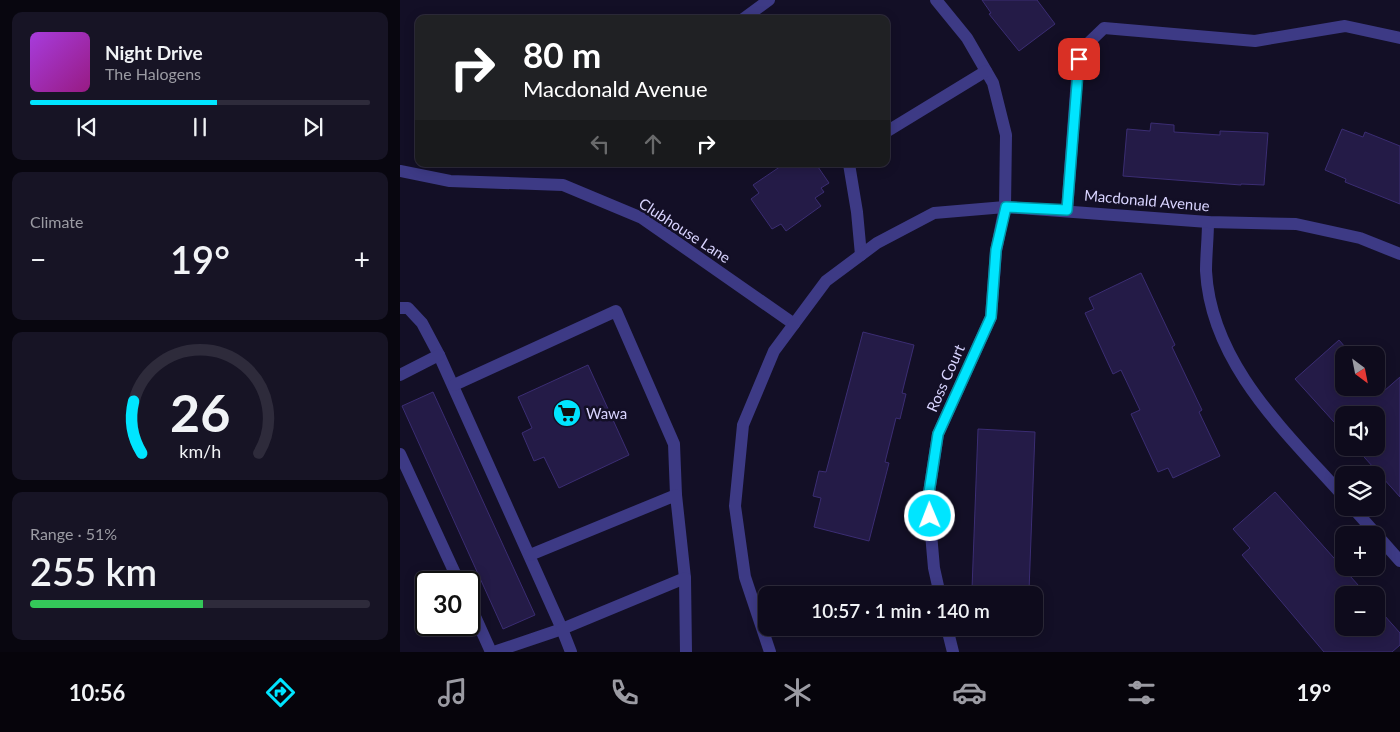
<!DOCTYPE html>
<meta charset="utf-8">
<style>
:root{--surface:#0e0b1c;--page:#171425;--text:#f1f3f6;--muted:#9b9ba3;--line:#2e2b3b;--accent:#00e5ff}
body{margin:0;font-family:Lato,sans-serif;background:var(--page);color:var(--text);height:100vh;display:flex;flex-direction:column;font-size:19px;white-space:nowrap}
*{box-sizing:border-box;margin:0}
p{font-size:16px;color:var(--muted)}
.icon{flex:none;width:28px;height:28px;fill:none;stroke:currentColor;stroke-width:2;stroke-linecap:round;stroke-linejoin:round}
.map{position:relative;flex:1;overflow:hidden}
.drawer{display:flex;flex-direction:column;gap:12px;padding:12px;background:#08060f;width:400px}
.drawer>*{flex:none}
.banner{position:absolute;left:15px;top:15px;width:475px;height:152px;border-radius:10px;box-shadow:0 2px 12px #0003,0 0 0 1px var(--line);background:#202124;color:#fff;overflow:hidden}
.needle{width:32px;rotate:148deg}
.fabs{position:absolute;left:935px;top:346px;display:grid;gap:10px}
.fabs a{display:grid;place-items:center;width:50px;height:50px;border-radius:10px;background:var(--surface);box-shadow:0 2px 12px #0003,0 0 0 1px var(--line);font-size:25px}
.speed{position:absolute;left:15px;top:571px;display:flex;gap:10px;font-size:25px;font-weight:700;text-align:center}
.speed>*{display:grid;place-content:center;width:65px;height:65px;border-radius:50%;background:var(--surface);box-shadow:0 2px 12px #0003,0 0 0 1px var(--line);line-height:1}
.speed .limit{border:2px solid #111;border-radius:8px;background:#fff;color:#111}
.pin{position:absolute;display:grid;place-items:center;width:42px;height:42px;color:#fff;margin:-21px;border-radius:10px;box-shadow:0 2px 8px #0006}
.me{position:absolute;width:55px;margin:-28px;rotate:359deg;stroke-linejoin:round;filter:drop-shadow(0 0 4px #0008)}
.turn{display:flex;align-items:center;gap:18px;height:105px;padding:0 25px;font-size:22px}
.turn .icon{width:65px;height:65px;stroke-width:2.5}
.turn b{display:block;font-size:35px;line-height:42px}
.lanes{display:flex;align-items:center;height:48px;padding:0 25px;background:#0003;justify-content:center;gap:25px;direction:ltr}
.lanes .off{opacity:.35}
.big{font-size:38px;font-weight:600;line-height:1.1}
.drawer .widget{flex:1;display:flex;flex-direction:column;justify-content:center;gap:8px;min-width:0;padding:0 18px;border-radius:10px;background:var(--page)}
.drawer .dial{align-items:center;gap:0}
.dial svg{height:130px;overflow:visible;fill:none;stroke:var(--line);stroke-width:7;stroke-linecap:round;text-anchor:middle}
.dial text{fill:var(--text);stroke:none}
.song{display:flex;align-items:center;gap:15px}
.cover{width:60px;height:60px;border-radius:8px;background:linear-gradient(135deg,hsl(280 70% 55%),hsl(310 70% 35%))}
.played{height:5px;border-radius:2px;background:linear-gradient(90deg,var(--accent) 55%,var(--line) 55%)}
.keys{display:flex;justify-content:space-around;direction:ltr}
.heat{display:flex;justify-content:space-between;align-items:center;font-size:28px;direction:ltr}
.charge{height:8px;border-radius:4px;background:linear-gradient(90deg,#34c759 51%,var(--line) 0)}
.trip{position:absolute;left:358px;top:586px;width:285px;height:50px;border-radius:10px;background:var(--surface);box-shadow:0 2px 12px #0003,0 0 0 1px var(--line);font-weight:600;line-height:50px;text-align:center}
.tab-bar{display:flex;height:80px;justify-content:space-around;align-items:center;background:#06040b;color:var(--muted)}
.tab-bar .icon{width:35px;height:35px}
.tab-bar .selected{color:var(--accent)}
.tab-bar b{font-size:22px;color:var(--text)}
main{display:flex;flex:1;min-height:0}
.map>svg:first-child{display:block}
.building{fill:#241b47;stroke:#3b2d73}
.lines{fill:none;stroke-linecap:round;stroke-linejoin:round}
.minor{stroke:#3d3a85;stroke-width:12}
.route-casing{stroke:#0095a6;stroke-width:12}
.route{stroke:#00e5ff;stroke-width:9}
.labels{text-anchor:middle;dominant-baseline:central;stroke-width:5;stroke-linejoin:round;paint-order:stroke}
.street-label{font-size:15px;fill:#d9d4ff;stroke:#130f26}
.poi-label{font-size:15px;fill:#d9d4ff;stroke:#130f26;text-anchor:start}
</style>
<main>
<section class="drawer">
<div class="widget">
<div class="song"><i class="cover"></i><div><b>Night Drive</b><p>The Halogens</p></div></div>
<div class="played"></div>
<div class="keys"><svg class="icon" aria-label="previous" viewBox="0 0 24 24"><path d="M18 5L8 12l10 7zM5 5v14"/></svg><svg class="icon" aria-label="pause" viewBox="0 0 24 24"><path d="M8 5v14M16 5v14"/></svg><svg class="icon" aria-label="next" viewBox="0 0 24 24"><path d="M6 5l10 7-10 7zM19 5v14"/></svg></div>
</div>
<div class="widget"><p>Climate</p>
<div class="heat"><a>−</a><b class="big">19°</b><a>+</a></div>
</div>
<div class="widget dial"><svg viewBox="0 0 100 80">
<path d="M14 69A42 42 0 1 1 86 69"/>
<path d="M14 69A42 42 0 0 1 9 37" stroke="#00e5ff"/>
<text x="50" y="56" font-size="32" font-weight="700">26</text>
<text x="50" y="72" font-size="11">km/h</text>
</svg></div>
<div class="widget"><p>Range · 51%</p><b class="big">255 km</b><div class="charge"></div></div>
</section>
<div class="map">
<svg width="1000" height="652" viewBox="0 0 1000 652">
<rect width="100%" height="100%" fill="#130f26"/>
<g class="building">
<path d="M582,0H637L655,24L619,51L589,14L591,13Z"/>
<path d="M751,123L774,125V132L820,135V131L868,133L864,185L841,184V185L723,176L727,129L750,131Z"/>
<path d="M942,129L963,137L965,132L1000,146V204L945,182L946,179L925,170Z"/>
<path d="M384,164H416L429,183L421,188L424,192L415,198L421,206L386,231L381,224L372,229L351,199L359,193L353,185Z"/>
<path d="M741,273L775,345L772,347L802,410L799,412L820,456L773,478L768,468L758,472L731,414L740,410L721,370L713,374L685,313L694,309L689,298Z"/>
<path d="M463,332L514,345L502,393L506,394L500,419L496,418L485,462L489,463L469,541L414,527L421,498L413,496L419,471L426,472Z"/>
<path d="M939,340L952,355H944V388H976V382L984,391L1000,377V497L956,448H976V415H944V433L895,379Z"/>
<path d="M188,365L229,455L159,488L144,457L134,461L122,433L132,428L118,397Z"/>
<path d="M33,392L135,615L103,629L2,406Z"/>
<path d="M578,429L635,432L629,591L572,589Z"/>
<path d="M875,492L967,595H944V628H976V606L1000,633V645L992,652H924L842,555L850,548L833,529Z"/>
</g>
<g class="lines">
<g class="minor">
<path d="M536,0L567,38L593,83L606,135L605,207L596,251L591,317L538,434L528,499L534,568L540,595"/>
<path d="M343,19L369,0"/>
<path d="M486,132L586,71"/>
<path d="M449,164L457,212L461,255"/>
<path d="M0,171L50,181L163,185L242,218L394,324"/>
<path d="M667,210L679,52L704,28L855,41L945,26L1000,38"/>
<path d="M808,222C808,238 806,255 806,271C811,364 886,432 944,497"/>
<path d="M0,308H8L22,323L39,355L162,629L94,652"/>
<path d="M0,375L39,355"/>
<path d="M54,385L216,311L274,444L276,495"/>
<path d="M0,454L59,582"/>
<path d="M953,508L1000,561"/>
<path d="M130,555L276,495L285,578L162,629L171,652"/>
<path d="M285,578L286,652"/>
<path d="M69,603L91,652"/>
<path d="M547,628L553,652"/>
<path d="M370,652L345,577L335,506L343,425L374,351L426,281L477,243L534,213L605,207L808,222L896,224L960,238L1000,254"/>
</g>
</g>
<g class="lines">
<defs>
<path id="route" d="M530,516L528,499L538,434L591,317L596,250L606,207L667,210L679,59"/>
</defs>
<use href="#route" class="route-casing"/>
<use href="#route" class="route"/>
</g>
<defs>
<symbol id="supermarket-disc" viewBox="-11 -11 22 22"><circle r="9.5" fill="#00e5ff" stroke="#130f26"/><path d="M-6-5.5h2.5l.6 2H6L4.5 2H-2.5L-4.4-4H-6ZM-1.5 3.2a1.3 1.3 0 1 0 .1 0ZM3 3.2a1.3 1.3 0 1 0 .1 0Z" fill="#111"/></symbol>
</defs>
<g fill-rule="evenodd">
<use href="#supermarket-disc" x="151" y="397" width="32" height="32"/>
</g>
<g class="labels">
<g class="street-label">
<text transform="translate(747 200) rotate(5)">Macdonald Avenue</text>
<text transform="translate(285 230) rotate(33)">Clubhouse Lane</text>
<text transform="translate(545 378) rotate(-66)">Ross Court</text>
</g>
<g class="poi-label">
<text x="186" y="413">Wawa</text>
</g>
</g>
</svg>
<div class="fabs">
<a><svg class="needle" viewBox="-14 -14 28 28"><path d="M0-13l5 13h-10z" fill="#e53935"/><path d="M0 13l5-13h-10z" fill="#9b9ba3"/></svg></a>
<a><svg class="icon" aria-label="sound" viewBox="0 0 24 24"><path d="M4 9h4l5-4v14l-5-4H4zM17 9q2 3 0 6"/></svg></a>
<a><svg class="icon" aria-label="layers" viewBox="0 0 24 24"><path d="M12 4l9 5-9 5-9-5zM3 14l9 5 9-5"/></svg></a>
<a>+</a>
<a>−</a>
</div>
<div class="speed"><div class="limit">30</div></div>
<div class="pin" style="left:679px;top:59px;background:#d93025"><svg class="icon" aria-label="arrive" viewBox="0 0 24 24"><path d="M6 21V4h12l-3 4 3 4H6"/></svg></div>
<svg class="me" style="left:530px;top:516px" viewBox="-20 -20 40 40"><circle r="17" fill="#00e5ff" stroke="#fff" stroke-width="3"/><path d="M0-11L8 9 0 5-8 9z" fill="#fff"/></svg>
<div class="trip">10:57 · 1 min · 140 m</div>
<div class="banner">
<div class="turn"><svg class="icon" aria-label="right" viewBox="0 0 24 24"><path d="M7 20v-9h11M14 6l5 5-5 5"/></svg><div><b>80 m</b>Macdonald Avenue</div></div>
<div class="lanes"><svg class="icon off" aria-label="left" viewBox="0 0 24 24"><path d="M17 20v-9H6M10 6l-5 5 5 5"/></svg><svg class="icon off" aria-label="ahead" viewBox="0 0 24 24"><path d="M12 20V5M6 11l6-6 6 6"/></svg><svg class="icon" aria-label="right" viewBox="0 0 24 24"><path d="M7 20v-9h11M14 6l5 5-5 5"/></svg></div>
</div>
</div>
</main>
<nav class="tab-bar">
<b>10:56</b>
<svg class="icon selected" aria-label="directions" viewBox="0 0 24 24"><path d="M12 3l9 9-9 9-9-9zM9 14v-3h6M13 9l2 2-2 2"/></svg>
<svg class="icon" aria-label="music" viewBox="0 0 24 24"><path d="M9 18V5l10-2v13"/><circle cx="6" cy="18" r="3"/><circle cx="16" cy="16" r="3"/></svg>
<svg class="icon" aria-label="phone" viewBox="0 0 24 24"><path d="M5 4h4l2 5-3 2q2 4 5 5l2-3 5 2v4C11 20 4 13 5 4z"/></svg>
<svg class="icon" aria-label="climate" viewBox="0 0 24 24"><path d="M12 3v18M4 7l16 10M4 17L20 7"/></svg>
<svg class="icon" aria-label="car" viewBox="0 0 24 24"><path d="M5 17H2v-5l4-1 3-4h7l3 4 3 1v5h-3M9 17h6M6 11h13"/><circle cx="7" cy="17" r="2"/><circle cx="17" cy="17" r="2"/></svg>
<svg class="icon" aria-label="filters" viewBox="0 0 24 24"><path d="M4 7h16M4 17h16"/><circle cx="9" cy="7" r="2"/><circle cx="15" cy="17" r="2"/></svg>
<b>19°</b>
</nav>
